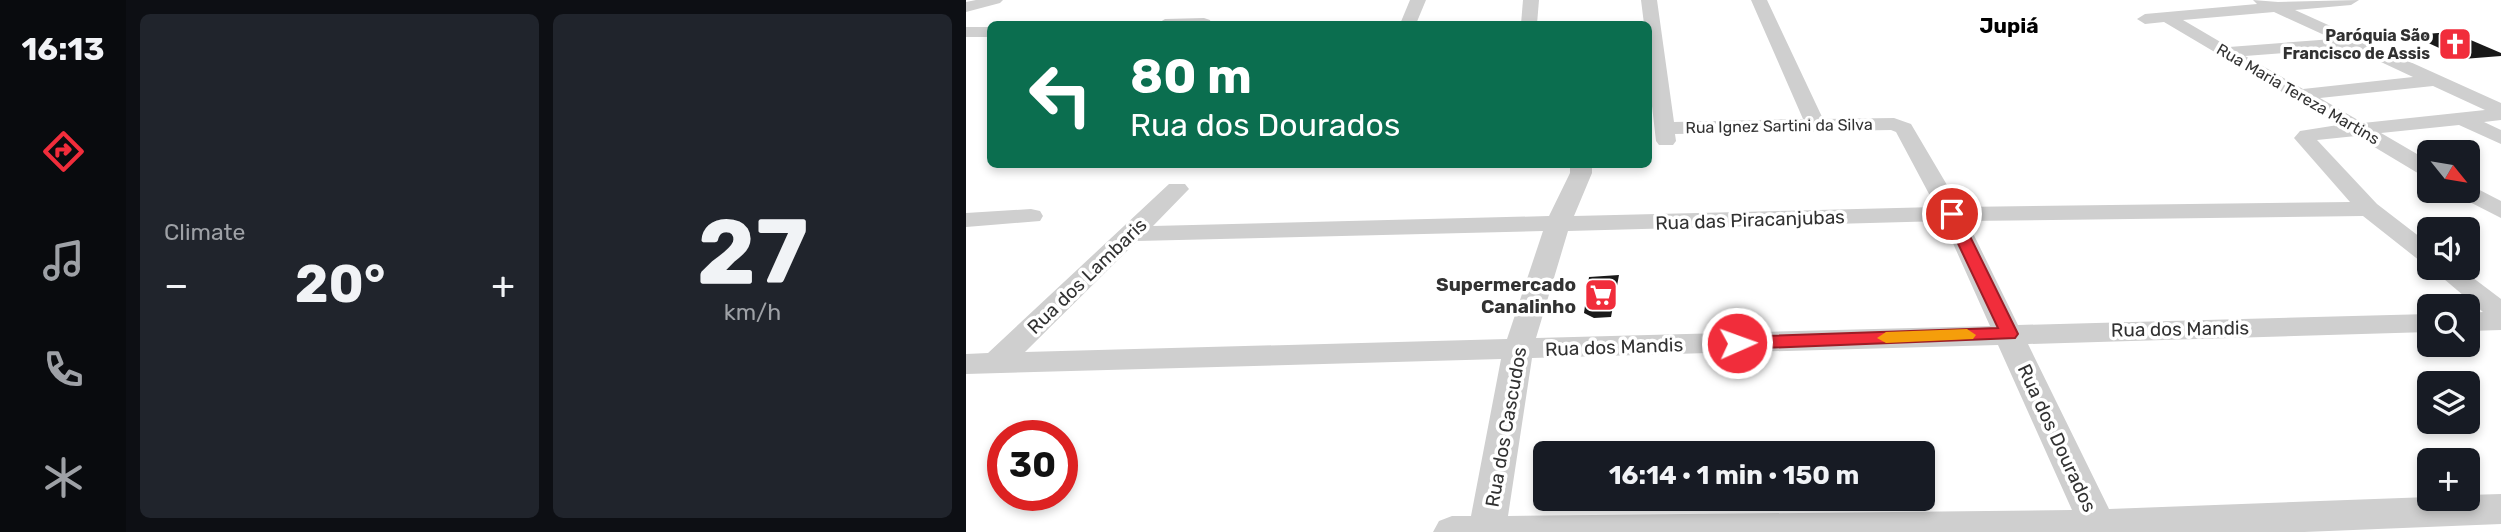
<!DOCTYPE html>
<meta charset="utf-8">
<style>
:root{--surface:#171b24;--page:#20242c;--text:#f1f3f6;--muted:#9ea1a6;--accent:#f12d3b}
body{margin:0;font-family:Rubik,sans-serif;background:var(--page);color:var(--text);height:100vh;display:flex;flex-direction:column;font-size:26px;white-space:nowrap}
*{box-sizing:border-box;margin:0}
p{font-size:23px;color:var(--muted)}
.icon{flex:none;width:38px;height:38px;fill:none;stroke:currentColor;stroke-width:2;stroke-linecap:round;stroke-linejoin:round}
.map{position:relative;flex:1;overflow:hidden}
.panel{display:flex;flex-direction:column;gap:14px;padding:14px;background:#0d0f14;width:840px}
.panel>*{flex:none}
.banner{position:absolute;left:21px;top:21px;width:665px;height:147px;border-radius:10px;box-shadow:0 4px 10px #0003;background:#0b6e4f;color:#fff;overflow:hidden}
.needle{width:46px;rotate:120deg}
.fabs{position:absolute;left:1451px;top:140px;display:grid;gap:14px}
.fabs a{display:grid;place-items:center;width:63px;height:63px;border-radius:10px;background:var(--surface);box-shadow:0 4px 10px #0003;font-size:35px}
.speed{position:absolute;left:21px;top:420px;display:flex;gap:14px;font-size:35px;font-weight:700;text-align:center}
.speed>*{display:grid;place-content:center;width:91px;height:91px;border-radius:50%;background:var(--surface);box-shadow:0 4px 10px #0003;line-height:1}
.speed .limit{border:10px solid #d22;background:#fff;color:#111}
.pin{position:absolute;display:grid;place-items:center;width:60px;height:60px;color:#fff;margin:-30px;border:4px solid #fff;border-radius:50%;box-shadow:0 2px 7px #0007}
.me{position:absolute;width:77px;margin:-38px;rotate:88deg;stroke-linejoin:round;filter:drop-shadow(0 0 5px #0008)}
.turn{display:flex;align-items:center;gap:24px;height:147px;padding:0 28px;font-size:32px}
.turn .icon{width:91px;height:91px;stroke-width:2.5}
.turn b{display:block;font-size:49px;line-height:60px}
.big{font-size:52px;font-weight:700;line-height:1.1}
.panel .widget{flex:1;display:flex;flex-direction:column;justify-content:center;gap:10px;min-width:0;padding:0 24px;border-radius:10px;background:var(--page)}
.panel .dial{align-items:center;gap:0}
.dial b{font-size:91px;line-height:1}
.heat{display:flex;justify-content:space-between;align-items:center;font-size:38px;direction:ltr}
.panel .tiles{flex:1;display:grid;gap:14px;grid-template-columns:repeat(2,1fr)}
.trip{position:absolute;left:567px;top:441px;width:402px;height:70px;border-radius:10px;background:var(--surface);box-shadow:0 4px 10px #0003;font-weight:700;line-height:70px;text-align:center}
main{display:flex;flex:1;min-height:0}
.tab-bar{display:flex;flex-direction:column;width:126px;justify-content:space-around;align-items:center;background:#090b0e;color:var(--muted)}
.tab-bar .icon{width:49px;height:49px}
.tab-bar .selected{color:var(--accent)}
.tab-bar b{font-size:32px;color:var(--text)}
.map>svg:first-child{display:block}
.building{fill:#191919}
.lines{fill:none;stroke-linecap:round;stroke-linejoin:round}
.minor{fill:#cfcfcf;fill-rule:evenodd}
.route{fill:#f12d3b;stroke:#9d1d26;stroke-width:2}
.slow{fill:#f59e0b}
.labels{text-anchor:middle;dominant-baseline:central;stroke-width:7;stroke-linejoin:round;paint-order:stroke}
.far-poi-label{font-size:16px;font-weight:bold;fill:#323232;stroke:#fff;text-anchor:end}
.far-street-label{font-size:16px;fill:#323232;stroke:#fff}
.street-label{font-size:19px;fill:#323232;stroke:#fff}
.poi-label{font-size:19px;font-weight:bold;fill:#323232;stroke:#fff;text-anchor:end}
.far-district-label{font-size:21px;font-weight:bold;fill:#000;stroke:#fff}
</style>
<main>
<nav class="tab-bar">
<b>16:13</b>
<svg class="icon selected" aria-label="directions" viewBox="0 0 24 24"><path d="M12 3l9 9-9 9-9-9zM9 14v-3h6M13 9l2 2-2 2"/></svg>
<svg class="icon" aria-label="music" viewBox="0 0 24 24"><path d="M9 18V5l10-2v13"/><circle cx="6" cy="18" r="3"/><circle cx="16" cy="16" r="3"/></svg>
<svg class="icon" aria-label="phone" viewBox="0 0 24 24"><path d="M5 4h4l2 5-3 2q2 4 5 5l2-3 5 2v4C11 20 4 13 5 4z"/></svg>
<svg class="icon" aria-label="climate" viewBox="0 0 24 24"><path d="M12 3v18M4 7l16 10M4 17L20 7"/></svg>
</nav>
<section class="panel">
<div class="tiles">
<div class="widget"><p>Climate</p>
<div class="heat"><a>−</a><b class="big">20°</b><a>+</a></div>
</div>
<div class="widget dial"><b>27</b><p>km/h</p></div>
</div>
</section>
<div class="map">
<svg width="1535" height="532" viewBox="0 0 1535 532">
<rect width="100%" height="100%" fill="#fff"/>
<g class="building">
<path d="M1486,32L1535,53V56L1497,59L1445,35Z"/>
<path d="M653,275L645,317L628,318L618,313L623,277Z"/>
</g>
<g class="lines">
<g class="minor">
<path d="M10,0H37L34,3L0,12V2Z"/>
<path d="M444,0H460L450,24H434Z"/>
<path d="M557,0H573L571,24H555Z"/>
<path d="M675,0H691L708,122L837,119L785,0H801L857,119L928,118L945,124L994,207L1384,202L1328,138L1334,131L1372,125L1198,22L1179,24L1171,19L1179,14L1291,4L1287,0L1312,2L1393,0L1385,5L1329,10L1535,103V120L1518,122L1535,130V144L1493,125L1415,133L1463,161V177L1455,175L1390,136L1351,140L1411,204L1463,244V264L1454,261L1397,216L1001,221L1052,325L1463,314V332L1062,344L1143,509L1463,497L1502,499V495L1535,494V524L1338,532H467L473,521L486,516H505L535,359L0,374V354L22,353L203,184H219L223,189L187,226L583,216L604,173V164H626V173L608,216L970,207L930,132L925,130L709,134L710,141L707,145H693L690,141L682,71V24H678ZM1308,12L1367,39L1263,47L1217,20ZM1385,48L1447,77L1337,89L1279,56ZM1467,86L1519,110L1397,123L1354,98ZM977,221L1024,326L570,338L602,231ZM577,231L541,339L59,352L171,241ZM1032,345L1106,510L542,516L566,358Z"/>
<path d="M238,18L244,20L245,24H191L199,19Z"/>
<rect x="0" y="27" width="24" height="10"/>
<path d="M1502,184L1535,201V218L1492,196L1489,191H1502Z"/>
<path d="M65,209L74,211L77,216L74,221L0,227V213Z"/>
<path d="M1465,268H1494L1535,299V330L1502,331V313L1517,312Z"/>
</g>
</g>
<path class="route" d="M986,210L993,214L1052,334L1049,338L771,349L762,343L771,337L1032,328L978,214Z"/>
<path class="slow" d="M1001,329L1010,335L1007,339L920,343L911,338L920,332Z"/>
<defs>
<symbol id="church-square" viewBox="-11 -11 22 22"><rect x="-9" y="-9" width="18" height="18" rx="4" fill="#f12d3b" stroke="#fff"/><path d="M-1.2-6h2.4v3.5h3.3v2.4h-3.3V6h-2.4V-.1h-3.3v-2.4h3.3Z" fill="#fff"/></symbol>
<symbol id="supermarket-square" viewBox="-11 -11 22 22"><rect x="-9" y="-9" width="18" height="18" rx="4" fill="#f12d3b" stroke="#fff"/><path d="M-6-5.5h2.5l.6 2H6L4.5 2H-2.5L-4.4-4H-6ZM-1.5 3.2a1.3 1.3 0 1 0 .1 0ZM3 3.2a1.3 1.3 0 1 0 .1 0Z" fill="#fff"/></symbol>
</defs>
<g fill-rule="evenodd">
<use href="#church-square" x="1470" y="25" width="38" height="38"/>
<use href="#supermarket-square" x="616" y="276" width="38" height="38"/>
</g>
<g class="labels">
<g class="far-poi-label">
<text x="1464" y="35">Paróquia São<tspan x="1464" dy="18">Francisco de Assis</tspan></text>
</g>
<g class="far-street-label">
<text transform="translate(1332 94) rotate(30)">Rua Maria Tereza Martins</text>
<text transform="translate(813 126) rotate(-1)">Rua Ignez Sartini da Silva</text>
</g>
<g class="street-label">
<text transform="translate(784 220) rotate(-2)">Rua das Piracanjubas</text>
<text transform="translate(121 276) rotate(-44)">Rua dos Lambaris</text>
<text transform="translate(1214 329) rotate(-1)">Rua dos Mandis</text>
<text transform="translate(648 347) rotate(-2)">Rua dos Mandis</text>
<text transform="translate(540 427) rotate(-80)">Rua dos Cascudos</text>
<text transform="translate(1091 438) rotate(65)">Rua dos Dourados</text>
</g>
<g class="poi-label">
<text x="610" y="284">Supermercado<tspan x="610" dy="22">Canalinho</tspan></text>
</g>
<g class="far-district-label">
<text x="1043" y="25">Jupiá</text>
</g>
</g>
</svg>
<div class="fabs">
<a><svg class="needle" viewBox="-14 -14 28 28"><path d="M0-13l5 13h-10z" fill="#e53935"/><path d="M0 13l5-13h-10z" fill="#9ea1a6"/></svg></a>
<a><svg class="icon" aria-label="sound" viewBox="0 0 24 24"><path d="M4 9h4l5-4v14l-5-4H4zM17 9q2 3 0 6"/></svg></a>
<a><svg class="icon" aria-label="search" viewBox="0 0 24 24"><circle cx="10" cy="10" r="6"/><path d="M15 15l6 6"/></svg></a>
<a><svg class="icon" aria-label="layers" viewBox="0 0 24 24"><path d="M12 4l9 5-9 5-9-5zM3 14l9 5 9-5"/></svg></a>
<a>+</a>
</div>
<div class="speed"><div class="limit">30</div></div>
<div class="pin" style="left:986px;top:214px;background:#d93025"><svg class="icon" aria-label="arrive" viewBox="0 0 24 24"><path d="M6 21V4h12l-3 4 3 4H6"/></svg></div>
<svg class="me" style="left:771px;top:343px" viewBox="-20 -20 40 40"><circle r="17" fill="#f12d3b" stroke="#fff" stroke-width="3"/><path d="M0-11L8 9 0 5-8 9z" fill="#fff"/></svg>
<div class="trip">16:14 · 1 min · 150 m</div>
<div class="banner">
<div class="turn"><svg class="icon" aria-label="left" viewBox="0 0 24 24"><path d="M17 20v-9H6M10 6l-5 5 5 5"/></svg><div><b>80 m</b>Rua dos Dourados</div></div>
</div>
</div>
</main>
